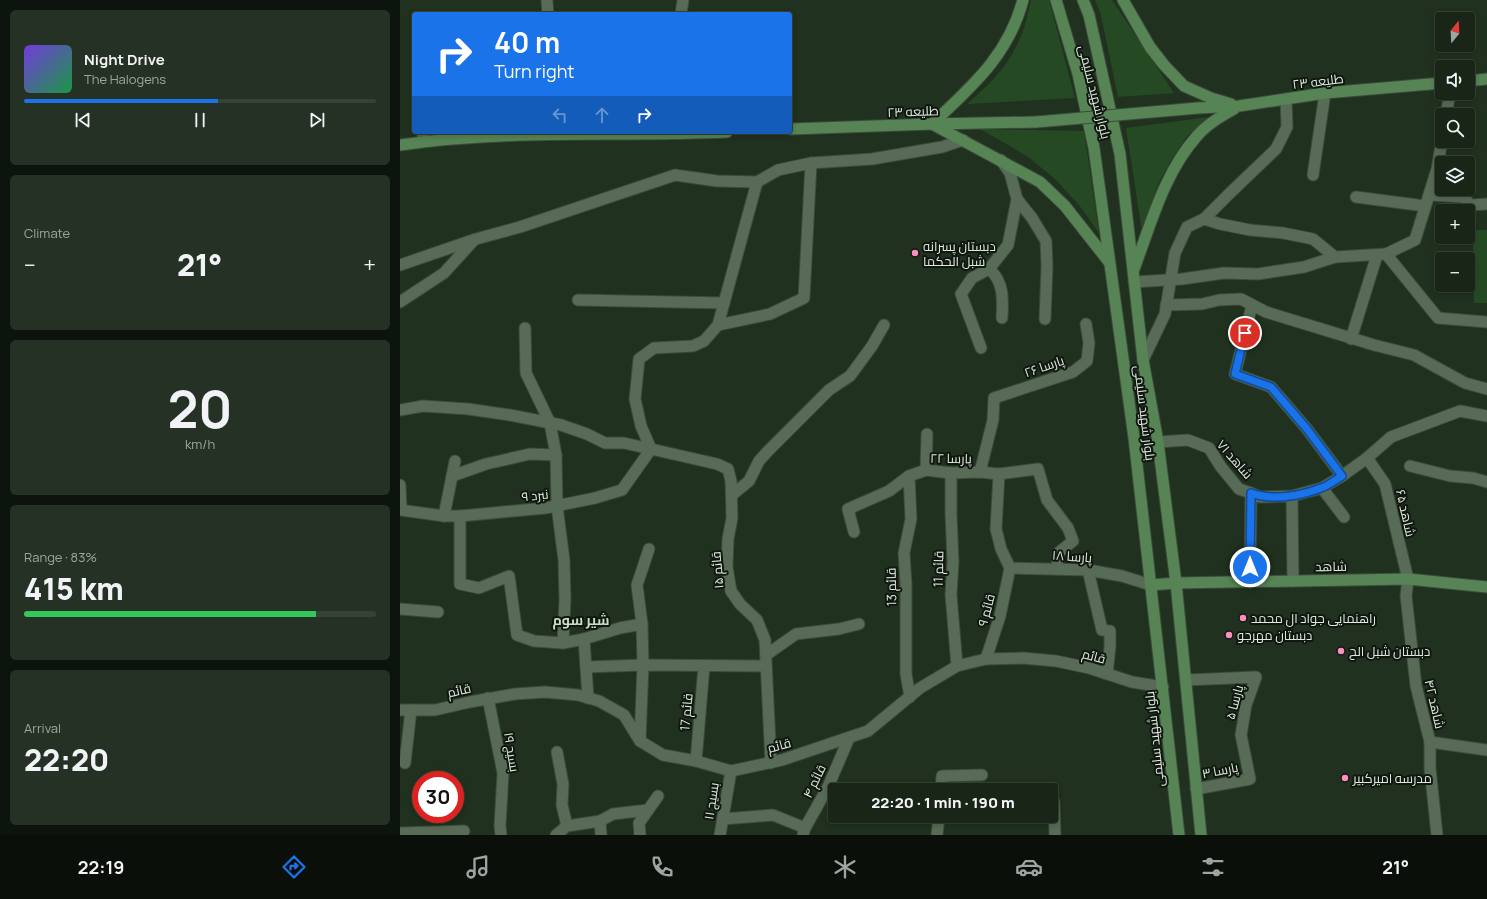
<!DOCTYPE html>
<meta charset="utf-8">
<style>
:root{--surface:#182517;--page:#253124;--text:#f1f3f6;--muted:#9fa5a1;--line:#364236;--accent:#1a73e8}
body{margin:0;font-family:Manrope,Cairo,sans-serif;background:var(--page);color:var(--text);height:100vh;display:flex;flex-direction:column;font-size:15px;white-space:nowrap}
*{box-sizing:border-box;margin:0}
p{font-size:13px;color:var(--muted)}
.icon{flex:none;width:22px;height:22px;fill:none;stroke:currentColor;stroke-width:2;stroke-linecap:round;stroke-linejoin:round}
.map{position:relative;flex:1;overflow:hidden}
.drawer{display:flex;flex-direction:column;gap:10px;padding:10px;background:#0d140d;width:400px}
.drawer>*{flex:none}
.guide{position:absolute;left:12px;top:12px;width:380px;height:122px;border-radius:4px;box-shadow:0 2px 6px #0003,0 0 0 1px var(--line);background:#1a73e8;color:#fff;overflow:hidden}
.needle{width:26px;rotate:18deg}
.fabs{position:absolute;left:1035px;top:12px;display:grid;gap:8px}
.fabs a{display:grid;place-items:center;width:40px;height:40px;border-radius:4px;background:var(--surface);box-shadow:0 2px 6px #0003,0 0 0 1px var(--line);font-size:20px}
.speed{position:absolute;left:12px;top:771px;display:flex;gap:8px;font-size:20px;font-weight:700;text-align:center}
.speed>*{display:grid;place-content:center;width:52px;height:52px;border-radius:50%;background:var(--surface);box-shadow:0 2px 6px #0003,0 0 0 1px var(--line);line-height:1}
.speed .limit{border:6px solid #d22;background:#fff;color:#111}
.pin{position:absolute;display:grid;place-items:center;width:34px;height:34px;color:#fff;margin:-17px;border:2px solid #fff;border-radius:50%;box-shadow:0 1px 4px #0007}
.me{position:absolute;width:44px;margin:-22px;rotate:0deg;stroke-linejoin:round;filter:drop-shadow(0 0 3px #0008)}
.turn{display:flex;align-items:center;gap:14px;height:84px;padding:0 16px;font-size:18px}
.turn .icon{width:52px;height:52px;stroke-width:2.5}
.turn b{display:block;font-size:28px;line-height:34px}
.lanes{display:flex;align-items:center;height:38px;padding:0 16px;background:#0003;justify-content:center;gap:20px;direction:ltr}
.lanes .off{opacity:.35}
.big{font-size:30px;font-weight:800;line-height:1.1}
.drawer .tile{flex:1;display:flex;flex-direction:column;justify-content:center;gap:6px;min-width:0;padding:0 14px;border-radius:6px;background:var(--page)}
.drawer .dial{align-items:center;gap:0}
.dial b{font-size:52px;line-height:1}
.song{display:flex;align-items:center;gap:12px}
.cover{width:48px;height:48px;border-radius:6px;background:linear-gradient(135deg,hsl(260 70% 55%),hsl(140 70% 35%))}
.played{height:4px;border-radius:2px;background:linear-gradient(90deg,var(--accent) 55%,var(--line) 55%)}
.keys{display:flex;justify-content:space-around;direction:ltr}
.heat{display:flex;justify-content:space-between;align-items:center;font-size:22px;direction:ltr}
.charge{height:6px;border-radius:3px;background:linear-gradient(90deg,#34c759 83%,var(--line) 0)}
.trip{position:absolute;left:428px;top:783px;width:230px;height:40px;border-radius:4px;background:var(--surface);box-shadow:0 2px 6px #0003,0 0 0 1px var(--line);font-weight:800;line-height:40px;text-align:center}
.menu{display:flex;height:64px;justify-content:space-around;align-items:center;background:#0a0f09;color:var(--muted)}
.menu .icon{width:28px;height:28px}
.menu .on{color:var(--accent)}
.menu b{font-size:18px;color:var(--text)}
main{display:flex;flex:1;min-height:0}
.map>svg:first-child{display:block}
.green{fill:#254a23}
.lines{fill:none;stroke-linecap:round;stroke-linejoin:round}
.minor-casing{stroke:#3c4b3b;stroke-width:13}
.tertiary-casing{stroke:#3c4b3b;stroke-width:13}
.secondary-casing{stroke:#3c4b3b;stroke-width:13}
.minor{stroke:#586b56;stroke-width:11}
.tertiary{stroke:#586b56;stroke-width:11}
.secondary{stroke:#578455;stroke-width:11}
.secondary-bridge-casing{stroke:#3c4b3b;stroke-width:13;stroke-linecap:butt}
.secondary-bridge{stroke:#578455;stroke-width:11}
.route-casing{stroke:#114b97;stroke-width:10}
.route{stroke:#1a73e8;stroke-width:7}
.poi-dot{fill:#fd8ebf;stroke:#0f170f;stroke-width:1.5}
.labels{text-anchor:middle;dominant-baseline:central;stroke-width:4;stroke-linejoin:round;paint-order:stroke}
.street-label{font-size:13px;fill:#dfeade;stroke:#0f170f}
.poi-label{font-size:13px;fill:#dfeade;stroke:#0f170f;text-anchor:start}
.neighbourhood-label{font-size:14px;font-weight:bold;fill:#c9dfc7;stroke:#0f170f}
</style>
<main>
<section class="drawer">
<div class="tile">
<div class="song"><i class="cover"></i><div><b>Night Drive</b><p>The Halogens</p></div></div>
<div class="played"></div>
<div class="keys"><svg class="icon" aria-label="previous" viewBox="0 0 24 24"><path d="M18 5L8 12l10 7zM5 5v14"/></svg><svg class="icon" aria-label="pause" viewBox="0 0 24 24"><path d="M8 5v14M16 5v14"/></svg><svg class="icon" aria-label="next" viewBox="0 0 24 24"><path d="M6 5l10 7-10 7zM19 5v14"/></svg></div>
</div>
<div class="tile"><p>Climate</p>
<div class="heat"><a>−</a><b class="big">21°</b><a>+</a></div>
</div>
<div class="tile dial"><b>20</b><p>km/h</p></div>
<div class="tile"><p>Range · 83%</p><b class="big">415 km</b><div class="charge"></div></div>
<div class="tile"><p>Arrival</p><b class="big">22:20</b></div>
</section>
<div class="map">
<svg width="1087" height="835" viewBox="0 0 1087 835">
<rect width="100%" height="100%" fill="#20311f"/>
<g class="green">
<path d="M631,0H649L675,98L567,104C591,83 609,66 621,36C626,25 628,12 631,0Z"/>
<path d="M695,0H712L774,93L718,97L701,15Z"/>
<path d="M809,117L787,136L769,164L758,184L742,231L726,128Z"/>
<path d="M580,129L684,131L699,233L679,205L655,179L627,156Z"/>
<path d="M1073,230H1087V303H1074Z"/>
</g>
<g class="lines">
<defs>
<g id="minor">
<path d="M147,2L148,14"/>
<path d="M281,14L283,0"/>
<path d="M1046,115L1050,93"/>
<path d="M23,132V141"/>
<path d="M913,175L925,93"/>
<path d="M1029,195L1064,197L1070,205L1087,204"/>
<path d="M956,197L1025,206"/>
<path d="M617,199L632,218L646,241L647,266L645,319"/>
<path d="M804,219L830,193L876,149L887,127L886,99"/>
<path d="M0,265L76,239L120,227L275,175L317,181L357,182L378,170L411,163L472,159L542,147L563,140"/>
<path d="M589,269C604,281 603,300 602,318"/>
<path d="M734,282L782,279L824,273L858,274L904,267L935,257L986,254L1015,240L1037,169L1042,140"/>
<path d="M178,300L324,303"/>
<path d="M0,302L44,273L74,240"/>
<path d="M766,305L802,304L819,300L841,299L866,312L974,345L1014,355L1065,383L1087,389"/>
<path d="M852,305L835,374L871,387L907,429L942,476"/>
<path d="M318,325L370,314L404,298L411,163"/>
<path d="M125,328L126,373L150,423L156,455L157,506L164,560L165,600L163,643"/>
<path d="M951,339L977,255"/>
<path d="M581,348L561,294L572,278L589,269L608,245L617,199L610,173L601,160"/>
<path d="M743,360L765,314L775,253L787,227L804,219L820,224L850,230L883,233L913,239L935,257"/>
<path d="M0,410L23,406L68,409L110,415L161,425L187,434L205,443H224L251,449L241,426L235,399L239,359L254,348L293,346L304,341L318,325L357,182"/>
<path d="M758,442L788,440L809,448L821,467L839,489L851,493L850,582"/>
<path d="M967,458L985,484L1008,579L1006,596L1016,686L1030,742V768L1037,835"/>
<path d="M1010,466L1050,476L1073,478L1087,482"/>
<path d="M526,470L527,434"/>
<path d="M580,472L593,420L594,398L673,372L687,361L689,343L686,324"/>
<path d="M551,473V514L553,562L551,595L557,666"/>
<path d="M599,474L596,529L601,549L610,568L688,570L722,576L751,585"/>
<path d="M52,476L86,464L130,454L156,455"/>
<path d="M509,476L511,519L504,553L506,584V674L510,697"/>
<path d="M0,485L1,509"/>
<path d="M922,488L944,517"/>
<path d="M851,493L860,497L892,496L922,488L942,476L967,458L991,437L1060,411L1087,416"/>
<path d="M332,495L349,481L359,461L368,451L429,390L450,376L472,346L484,325"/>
<path d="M892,496L893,581"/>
<path d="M0,510L44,516H60L146,508L195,498L222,490L251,449L317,464L328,469L331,481L332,518L328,539L327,567L331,591L340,604L357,620L365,640L371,763"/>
<path d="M44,516L55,461"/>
<path d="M60,516V584L79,588L109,576L117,635L134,641L163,643L184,639L220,628L242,624"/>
<path d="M454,532L448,509L489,491L509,476L526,470L551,473L580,472L599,474L638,469L647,500L668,528L673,541L658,553L657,569"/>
<path d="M688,570L702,630L710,631V647L707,674"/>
<path d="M0,609L38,612"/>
<path d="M184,639L188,698"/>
<path d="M366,655L396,634L439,629L459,624"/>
<path d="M586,659L600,616L610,568"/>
<path d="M186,667L243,665L366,666"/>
<path d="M786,680L856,677L846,705L841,735L850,779L796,789"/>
<path d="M88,698L103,773L100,826L101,835"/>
<path d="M0,710H35L70,702L115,694L145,692L178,695L199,701L224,715L240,741L263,755L296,761L331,771L382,760L468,731L520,688L557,666L586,659L623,658L656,661L689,668L732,682L763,687"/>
<path d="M240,741L243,665L242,624L237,585L249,549"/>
<path d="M1030,742L1087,750"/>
<path d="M157,752L163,784L162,805L167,826"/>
<path d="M296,761L304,666"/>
<path d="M5,763L11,710"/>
<path d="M541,790L542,776L582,775"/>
<path d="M654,802L655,835"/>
<path d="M323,819L373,815L405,828"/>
<path d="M200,821L201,835"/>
<path d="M0,833L64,831"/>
<path d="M156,835L167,826L200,821L213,814L248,810"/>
<path d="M240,835L239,823L258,796"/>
<path d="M320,835L331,771"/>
<path d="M403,835L405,828L428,787L449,738"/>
<path d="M537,835L539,816"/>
</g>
<path id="tertiary" d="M986,254L1038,318L1087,322"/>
<g id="secondary">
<path d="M623,0C608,56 572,86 532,124L640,182L665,206L709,262"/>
<path d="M656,0L678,74L694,148L734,438L779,835"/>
<path d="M683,0L689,15L720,154L743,360L758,442L776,583L801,835"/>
<path d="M723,0L750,47L764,65L784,86L811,98L831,104"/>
<path d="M1068,81L1087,79"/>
<path d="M798,108L839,106L925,93L1042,83"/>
<path d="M390,129L532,124L636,122"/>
<path d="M0,145C108,129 218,137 327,132"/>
<path d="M734,269C751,224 764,173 797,136C807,124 821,116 834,109"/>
<path d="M751,585L776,583L1008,579L1087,587"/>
</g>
</defs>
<use href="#minor" class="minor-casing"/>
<use href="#tertiary" class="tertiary-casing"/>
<use href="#secondary" class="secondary-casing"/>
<use href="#minor" class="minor"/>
<use href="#tertiary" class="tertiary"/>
<use href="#secondary" class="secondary"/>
<defs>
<path id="secondary-bridge" d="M636,122L798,108"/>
</defs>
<use href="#secondary-bridge" class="secondary-bridge-casing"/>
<use href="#secondary-bridge" class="secondary-bridge"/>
</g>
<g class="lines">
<defs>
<path id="route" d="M845,333L835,374L871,387L907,429L942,476C935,480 928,486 921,488C900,496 872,501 851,493L850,567"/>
</defs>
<use href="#route" class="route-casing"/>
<use href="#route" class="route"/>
</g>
<g class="poi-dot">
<circle cx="515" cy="253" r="4"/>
<circle cx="843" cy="618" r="4"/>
<circle cx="829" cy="635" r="4"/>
<circle cx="941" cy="651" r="4"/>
<circle cx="945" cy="778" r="4"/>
</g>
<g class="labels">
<g class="street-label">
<text transform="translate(918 81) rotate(-7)">طلیعه ۲۳</text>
<text transform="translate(695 92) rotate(76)">بلوار شهید سلیمی</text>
<text transform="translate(513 111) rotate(-2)">طلیعه ۲۳</text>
<text transform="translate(644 366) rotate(-19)">پارسا ۲۶</text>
<text transform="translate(745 413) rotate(83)">بلوار شهید سلیمی</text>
<text transform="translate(551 458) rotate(1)">پارسا ۲۲</text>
<text transform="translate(835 459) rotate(49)">شاهد ۷۱</text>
<text transform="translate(135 495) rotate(-7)">نبرد ۹</text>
<text transform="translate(1006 513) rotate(77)">شاهد ۶۵</text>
<text transform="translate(672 556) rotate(4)">پارسا ۱۸</text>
<text transform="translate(931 566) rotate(-1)">شاهد</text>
<text transform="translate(538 569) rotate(-89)">قائم 11</text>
<text transform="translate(317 570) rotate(-95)">قائم ۱۵</text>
<text transform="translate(491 587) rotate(-91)">قائم 13</text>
<text transform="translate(586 610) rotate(-75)">قائم ۹</text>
<text transform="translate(694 656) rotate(15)">قائم</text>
<text transform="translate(59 690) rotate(-13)">قائم</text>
<text transform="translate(834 702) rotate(-75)">پارسا ۵</text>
<text transform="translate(1035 704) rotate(77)">شاهد ۴۲</text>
<text transform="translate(286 712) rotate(-85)">قائم 17</text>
<text transform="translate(754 739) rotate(-96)">بلوار شهید سلیمی</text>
<text transform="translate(379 745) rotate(-15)">قائم</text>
<text transform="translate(112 752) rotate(81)">بسیج ۱۹</text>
<text transform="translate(820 770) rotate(-11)">پارسا ۳</text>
<text transform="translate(414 781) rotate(-64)">قائم ۴</text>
<text transform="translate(311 801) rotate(-81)">بسیج ۱۱</text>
</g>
<g class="poi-label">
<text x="523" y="246">دبستان پسرانه<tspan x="523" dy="15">شبل الحکما</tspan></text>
<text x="851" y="618">راهنمایی جواد ال محمد</text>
<text x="837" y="635">دبستان مهرجو</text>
<text x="949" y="651">دبستان شبل الح</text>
<text x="953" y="778">مدرسه امیرکبیر</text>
</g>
<g class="neighbourhood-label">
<text x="181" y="619">شیر سوم</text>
</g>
</g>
</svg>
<div class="fabs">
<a><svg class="needle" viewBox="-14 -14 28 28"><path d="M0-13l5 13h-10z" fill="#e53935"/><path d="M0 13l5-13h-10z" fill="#9fa5a1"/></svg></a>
<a><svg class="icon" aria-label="sound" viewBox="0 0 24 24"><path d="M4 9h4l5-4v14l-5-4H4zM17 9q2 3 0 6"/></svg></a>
<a><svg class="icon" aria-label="search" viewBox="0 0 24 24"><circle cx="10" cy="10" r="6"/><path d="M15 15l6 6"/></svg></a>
<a><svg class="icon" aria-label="layers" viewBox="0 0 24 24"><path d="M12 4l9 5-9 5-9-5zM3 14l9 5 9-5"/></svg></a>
<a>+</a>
<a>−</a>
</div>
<div class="speed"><div class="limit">30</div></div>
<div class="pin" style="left:845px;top:333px;background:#d93025"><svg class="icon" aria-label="arrive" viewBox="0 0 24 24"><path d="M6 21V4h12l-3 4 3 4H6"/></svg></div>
<svg class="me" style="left:850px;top:567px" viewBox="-20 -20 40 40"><circle r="17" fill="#1a73e8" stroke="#fff" stroke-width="3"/><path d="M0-11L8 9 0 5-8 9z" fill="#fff"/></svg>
<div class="trip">22:20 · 1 min · 190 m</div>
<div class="guide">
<div class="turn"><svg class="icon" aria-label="right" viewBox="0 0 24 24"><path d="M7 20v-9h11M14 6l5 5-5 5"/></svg><div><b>40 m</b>Turn right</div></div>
<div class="lanes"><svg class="icon off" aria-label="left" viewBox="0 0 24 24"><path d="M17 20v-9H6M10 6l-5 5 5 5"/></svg><svg class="icon off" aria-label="ahead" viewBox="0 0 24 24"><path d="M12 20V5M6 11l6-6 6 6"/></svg><svg class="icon" aria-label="right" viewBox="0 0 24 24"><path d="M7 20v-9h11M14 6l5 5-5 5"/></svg></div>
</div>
</div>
</main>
<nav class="menu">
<b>22:19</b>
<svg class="icon on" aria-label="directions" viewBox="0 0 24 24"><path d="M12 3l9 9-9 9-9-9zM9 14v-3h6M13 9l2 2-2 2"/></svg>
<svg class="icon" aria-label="music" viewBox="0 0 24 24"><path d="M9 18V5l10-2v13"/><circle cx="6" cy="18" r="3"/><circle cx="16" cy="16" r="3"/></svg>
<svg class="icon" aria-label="phone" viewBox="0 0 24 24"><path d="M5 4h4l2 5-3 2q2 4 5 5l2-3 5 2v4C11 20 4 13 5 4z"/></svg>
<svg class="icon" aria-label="climate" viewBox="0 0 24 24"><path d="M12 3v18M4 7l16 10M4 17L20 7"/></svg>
<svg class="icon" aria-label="car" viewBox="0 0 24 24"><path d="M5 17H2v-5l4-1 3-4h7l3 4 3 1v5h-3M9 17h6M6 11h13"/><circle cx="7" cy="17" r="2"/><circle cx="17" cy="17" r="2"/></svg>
<svg class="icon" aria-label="filters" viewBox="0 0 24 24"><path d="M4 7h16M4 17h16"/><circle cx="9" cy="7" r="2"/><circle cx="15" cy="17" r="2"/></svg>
<b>21°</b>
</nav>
